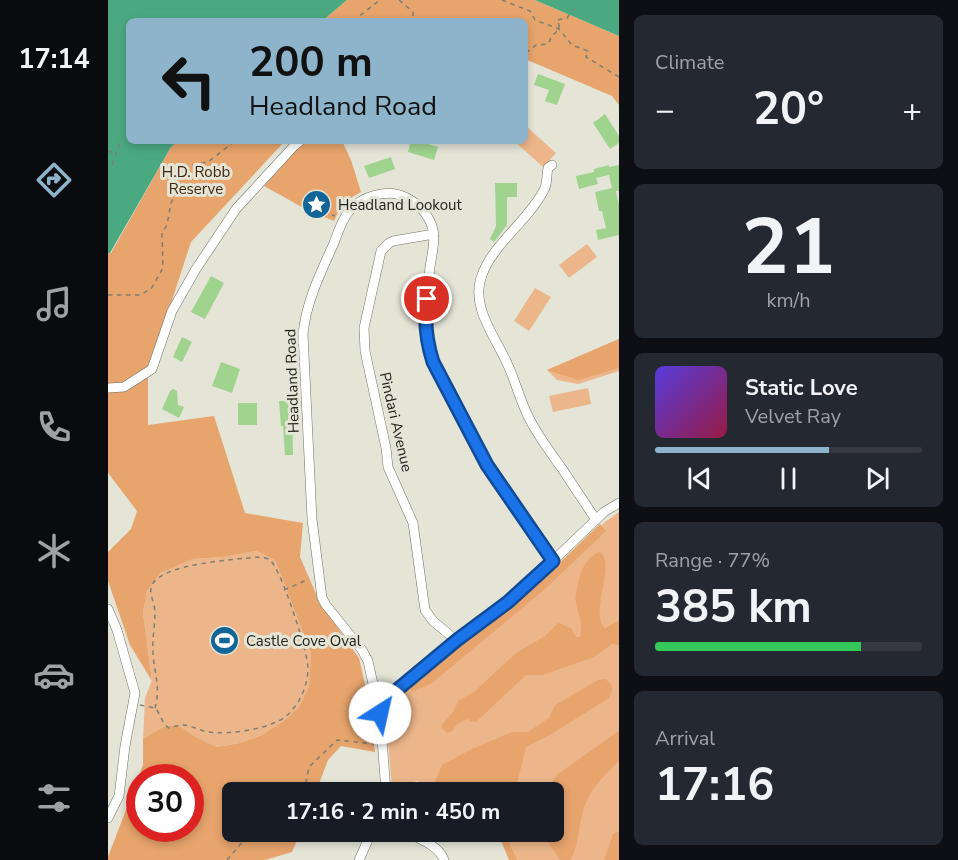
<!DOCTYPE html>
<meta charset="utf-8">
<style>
:root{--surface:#171b24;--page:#242831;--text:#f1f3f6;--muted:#9ea1a6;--line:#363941;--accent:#8db4cb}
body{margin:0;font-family:"Nunito Sans",sans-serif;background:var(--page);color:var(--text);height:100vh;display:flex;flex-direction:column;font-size:22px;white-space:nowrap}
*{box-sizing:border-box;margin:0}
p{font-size:20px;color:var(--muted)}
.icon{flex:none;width:33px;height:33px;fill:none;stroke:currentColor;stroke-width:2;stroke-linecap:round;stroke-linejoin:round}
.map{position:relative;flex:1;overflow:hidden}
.details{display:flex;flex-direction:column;gap:15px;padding:15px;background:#0d0f14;width:339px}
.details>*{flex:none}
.banner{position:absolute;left:18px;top:18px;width:402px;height:126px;border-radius:9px;box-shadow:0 3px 9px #0003;background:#8db4cb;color:#111;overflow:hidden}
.speed{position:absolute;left:18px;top:764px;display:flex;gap:12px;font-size:30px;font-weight:700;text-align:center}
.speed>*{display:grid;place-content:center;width:78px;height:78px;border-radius:50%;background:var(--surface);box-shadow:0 3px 9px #0003;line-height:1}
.speed .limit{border:9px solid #d22;background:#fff;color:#111}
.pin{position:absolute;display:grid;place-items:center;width:51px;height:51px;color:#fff;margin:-26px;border:3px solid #fff;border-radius:50%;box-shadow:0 2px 6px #0007}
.me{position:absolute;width:66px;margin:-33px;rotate:35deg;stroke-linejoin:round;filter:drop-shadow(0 0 4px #0008)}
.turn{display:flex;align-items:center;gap:21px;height:126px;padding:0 24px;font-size:27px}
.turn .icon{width:78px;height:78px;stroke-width:2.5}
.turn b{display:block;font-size:42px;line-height:51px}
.big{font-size:45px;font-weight:700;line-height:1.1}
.details .widget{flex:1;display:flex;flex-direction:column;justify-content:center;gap:9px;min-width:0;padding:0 21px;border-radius:9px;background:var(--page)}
.details .dial{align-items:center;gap:0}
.dial b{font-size:78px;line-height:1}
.song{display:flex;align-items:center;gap:18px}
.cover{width:72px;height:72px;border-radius:9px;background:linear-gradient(135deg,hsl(250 70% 55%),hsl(340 70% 35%))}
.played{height:6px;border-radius:3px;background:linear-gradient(90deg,var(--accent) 65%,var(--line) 65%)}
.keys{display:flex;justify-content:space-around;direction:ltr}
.heat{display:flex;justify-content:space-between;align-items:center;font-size:33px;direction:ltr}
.charge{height:9px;border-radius:4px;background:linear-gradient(90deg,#34c759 77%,var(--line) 0)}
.trip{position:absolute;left:114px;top:782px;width:342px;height:60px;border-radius:9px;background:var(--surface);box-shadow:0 3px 9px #0003;font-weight:700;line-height:60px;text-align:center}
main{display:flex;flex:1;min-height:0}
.menu{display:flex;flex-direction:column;width:108px;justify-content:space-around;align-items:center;background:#090b0e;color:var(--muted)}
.menu .icon{width:42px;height:42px}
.menu .active{color:var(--accent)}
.menu b{font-size:27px;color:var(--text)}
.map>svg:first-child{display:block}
.green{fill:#ecb68a}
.forest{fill:#e7a46c;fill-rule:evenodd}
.water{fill:#4ba982}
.building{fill:#a0d38e}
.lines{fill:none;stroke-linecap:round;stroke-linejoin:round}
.minor-casing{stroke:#717265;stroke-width:10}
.path{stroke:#7d7e74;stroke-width:1.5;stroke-dasharray:4.5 4.5;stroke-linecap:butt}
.minor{stroke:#fff;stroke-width:9}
.route-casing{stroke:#114b97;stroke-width:15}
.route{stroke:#1a73e8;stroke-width:10}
.labels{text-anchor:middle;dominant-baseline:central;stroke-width:6;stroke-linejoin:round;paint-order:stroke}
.park-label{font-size:15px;fill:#40250d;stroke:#e4e5d7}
.poi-label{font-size:15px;fill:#23231e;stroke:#e4e5d7;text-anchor:start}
.street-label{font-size:15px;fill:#23231e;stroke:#e4e5d7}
</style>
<main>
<nav class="menu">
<b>17:14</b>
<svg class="icon active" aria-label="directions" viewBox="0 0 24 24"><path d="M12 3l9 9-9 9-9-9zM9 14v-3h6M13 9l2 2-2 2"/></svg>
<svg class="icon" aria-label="music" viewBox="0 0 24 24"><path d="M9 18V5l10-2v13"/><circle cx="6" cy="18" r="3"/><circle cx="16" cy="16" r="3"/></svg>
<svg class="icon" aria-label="phone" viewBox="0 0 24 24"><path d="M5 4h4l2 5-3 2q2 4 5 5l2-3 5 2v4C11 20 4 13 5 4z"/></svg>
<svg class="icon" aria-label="climate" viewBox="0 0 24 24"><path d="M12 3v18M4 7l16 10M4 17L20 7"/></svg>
<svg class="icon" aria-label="car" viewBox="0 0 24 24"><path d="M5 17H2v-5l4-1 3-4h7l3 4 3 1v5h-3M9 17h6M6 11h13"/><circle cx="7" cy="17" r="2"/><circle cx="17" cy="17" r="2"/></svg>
<svg class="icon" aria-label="filters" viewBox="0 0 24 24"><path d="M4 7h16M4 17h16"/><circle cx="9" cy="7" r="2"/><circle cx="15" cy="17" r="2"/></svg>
</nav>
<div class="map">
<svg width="511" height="860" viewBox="0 0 511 860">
<rect width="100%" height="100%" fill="#e4e5d7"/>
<g class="green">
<path d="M419,127L448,153L435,167L406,141H417V130Z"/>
<path d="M479,244L489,257L461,278L451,265Z"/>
<path d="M427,288L443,297L421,331L406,321Z"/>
<path d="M511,339V371L470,384L449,380L439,370Z"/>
<path d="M480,388L483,404L445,412L441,396Z"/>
<path d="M511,512V860H403L390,831H446V792H335L309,781L284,788L278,716L279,706L286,698L386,624L497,522Z"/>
<path d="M148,551L167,560L203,653L201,686L191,707L177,720L154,735L132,743L109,747L88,737L70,725L55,727L35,739L37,698L44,680L35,612L39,591L52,573L85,559L115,557Z"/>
</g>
<g class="forest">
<path d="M239,0H427L511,36V105L504,96L417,59V21H214Z"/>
<path d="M70,141H177L83,242L40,374V425L106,416L137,513L195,523L192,557L212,603L251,658L259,693L267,752L233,746L220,760L208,792H124V831H193L184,852L157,860H0V857L35,765V739L55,727L70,725L88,737L109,747L132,743L154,735L177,720L191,707L201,686L203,653L167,560L148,551L115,557L85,559L52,573L39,591L35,612L44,681L22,645L0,581V552L23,529L29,511L0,473V253H3L63,147ZM32,777H82V828H32Z"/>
<path d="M199,141H234L243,160L253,192C238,200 233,206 226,221L201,211L156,186L190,148Z"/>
<path d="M511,339V368L470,380L439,370Z"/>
<path d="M492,524L498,531L437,589L324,683L304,692L301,687L306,683L422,591Z"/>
<path d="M490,552C511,557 480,613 497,628L511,621V645L504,644L486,657L435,675H418L368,722H365L359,719L349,724L344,731L339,733L334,728V725L345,712L351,700L366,692L408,653L437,636L450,623L463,628L468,637H472C475,624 471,616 468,603C467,599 468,594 469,589C471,574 476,560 490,552Z"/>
<path d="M497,679C506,685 506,689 501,698L445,733L418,747L407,792H345L326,784L334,765L362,750L404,732H420L441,718L447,705L490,680Z"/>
<path d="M511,731V761C494,778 480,790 474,815C470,829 471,847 462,860H452L433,831H446V792H436L450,774Z"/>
<path d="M389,831H398L397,834L409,860H401Z"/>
<path d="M511,831V860H496L505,834Z"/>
</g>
<g class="water">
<path d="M0,0H239L214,21H21V141H70L63,147L2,253H0Z"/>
<path d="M427,0H511V36Z"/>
</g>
<g class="building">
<path d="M430,74L457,84L449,105L437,101L441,90L426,85Z"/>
<path d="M497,114L511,136V143L502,149L485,123Z"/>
<path d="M303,141H310L330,147L326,160L300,152Z"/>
<path d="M283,157L287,169L261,178L256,166Z"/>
<path d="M501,165V167L511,165V191H508L511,205V235L490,240L488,230L498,228L494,211H491L487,192L504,188L501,175L488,178L490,184L471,189L468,176L486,172V169Z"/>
<path d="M387,183H409V197H399V225L386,242L382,239L388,226Z"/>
<path d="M103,276L116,283L97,319L83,312Z"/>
<path d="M74,337L84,342L74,362L65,357Z"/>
<path d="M113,362L132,369L124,393L104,386Z"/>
<path d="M65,389L69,391L70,405L76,407L71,418L54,409L62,391Z"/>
<path d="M171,401H184L185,455H177L175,426H173Z"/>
<rect x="130" y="403" width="19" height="22"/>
</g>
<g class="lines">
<defs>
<g id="minor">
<path d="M444,165L440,168C438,176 440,183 436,190C420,221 385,244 374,275C362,305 386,335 398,361C407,379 411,398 420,416C429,435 443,453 455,470C466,487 477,503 488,520"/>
<path d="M326,234L285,241L281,243L273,251L256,328L257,351L278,448L280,467L305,523L317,610L325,621L349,641"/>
<path d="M0,388L16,387L44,369L64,311L88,269L128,209L186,146L192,141"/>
<path d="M0,609L9,630L27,693L17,746L11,796L0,818"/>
<path d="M278,699L265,684L260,661L254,650L218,605L214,598L204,519L195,334C198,302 213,272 226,243C230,232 234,219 242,210C253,197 276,190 292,195C307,200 319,212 324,226C328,238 324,254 322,267C318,303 313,326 325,362L379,465L445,561"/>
<path d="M278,792L272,713L275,702L349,641L400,602L424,581L496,512L511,503"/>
<path d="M296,831C309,838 331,845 336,860"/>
<path d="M251,860L264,831"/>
</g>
</defs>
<use href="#minor" class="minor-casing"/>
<g class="path">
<path d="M291,0L305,12V18"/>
<path d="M394,0L422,11L427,20L451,29L464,45L480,51L478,57L511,77"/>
<path d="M245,21L272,0"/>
<path d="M418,53L428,45L440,44L444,36L451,29V25L449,20L459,18L466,8"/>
<path d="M0,151L7,153"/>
<path d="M4,165L13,140"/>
<path d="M209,205L217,212L227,216"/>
<path d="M0,295H32L43,289L55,268L54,233L59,225L63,203L81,166L100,162L127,141"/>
<path d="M176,590L201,579"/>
<path d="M32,705L47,708C53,714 54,724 61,728C65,727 70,725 75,725C83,725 92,731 101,732C121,735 161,729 177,717C191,706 200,686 200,668C200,652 173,569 162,560C158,557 153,558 149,557C126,560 55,563 44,585C40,593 47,603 47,612C47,625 44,639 45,653C46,673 53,687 47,708"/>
<path d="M196,792L201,767L229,740L266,744"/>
<path d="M119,860L144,831"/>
</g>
<use href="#minor" class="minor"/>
</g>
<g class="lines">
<defs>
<path id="route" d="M272,713L273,705L278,699L349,640L400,602L445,561L379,465L325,362C318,340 316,321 319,299"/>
</defs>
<use href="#route" class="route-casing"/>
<use href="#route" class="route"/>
</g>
<defs>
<symbol id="sight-disc" viewBox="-11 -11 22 22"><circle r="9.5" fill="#126697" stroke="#e4e5d7"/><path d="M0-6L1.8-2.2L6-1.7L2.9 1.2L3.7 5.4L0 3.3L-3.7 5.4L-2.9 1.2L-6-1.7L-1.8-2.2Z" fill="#fff"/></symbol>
<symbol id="stadium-disc" viewBox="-11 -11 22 22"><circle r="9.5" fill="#126697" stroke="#e4e5d7"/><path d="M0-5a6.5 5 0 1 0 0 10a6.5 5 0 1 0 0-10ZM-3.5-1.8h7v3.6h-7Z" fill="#fff"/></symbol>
</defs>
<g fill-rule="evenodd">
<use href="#sight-disc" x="192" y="188" width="33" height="33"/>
<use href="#stadium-disc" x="100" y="624" width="33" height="33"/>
</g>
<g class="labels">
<g class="park-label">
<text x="88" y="172">H.D. Robb<tspan x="88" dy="17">Reserve</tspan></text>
</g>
<g class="poi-label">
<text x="230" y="205">Headland Lookout</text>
<text x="138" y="641">Castle Cove Oval</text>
</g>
<g class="street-label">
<text transform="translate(184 381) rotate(-92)">Headland Road</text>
<text transform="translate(288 422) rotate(77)">Pindari Avenue</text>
</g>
</g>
</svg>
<div class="speed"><div class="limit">30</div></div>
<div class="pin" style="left:319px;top:299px;background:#d93025"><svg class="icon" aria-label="arrive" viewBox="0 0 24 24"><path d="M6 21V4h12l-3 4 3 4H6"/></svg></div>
<svg class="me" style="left:272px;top:713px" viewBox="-20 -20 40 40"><circle r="19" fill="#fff"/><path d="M0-13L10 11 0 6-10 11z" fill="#1a73e8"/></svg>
<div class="trip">17:16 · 2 min · 450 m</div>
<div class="banner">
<div class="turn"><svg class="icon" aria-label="left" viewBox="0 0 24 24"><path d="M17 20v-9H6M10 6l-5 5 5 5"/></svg><div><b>200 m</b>Headland Road</div></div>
</div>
</div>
<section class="details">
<div class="widget"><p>Climate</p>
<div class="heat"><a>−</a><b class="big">20°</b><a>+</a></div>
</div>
<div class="widget dial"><b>21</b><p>km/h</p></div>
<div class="widget">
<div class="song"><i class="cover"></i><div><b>Static Love</b><p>Velvet Ray</p></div></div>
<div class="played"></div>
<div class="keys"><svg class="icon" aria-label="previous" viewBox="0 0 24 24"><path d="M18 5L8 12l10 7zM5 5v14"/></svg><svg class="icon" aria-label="pause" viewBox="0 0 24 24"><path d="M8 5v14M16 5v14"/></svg><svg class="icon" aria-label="next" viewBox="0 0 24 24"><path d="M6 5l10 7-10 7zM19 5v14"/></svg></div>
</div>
<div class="widget"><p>Range · 77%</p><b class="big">385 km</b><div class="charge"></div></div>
<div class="widget"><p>Arrival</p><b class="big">17:16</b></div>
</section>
</main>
